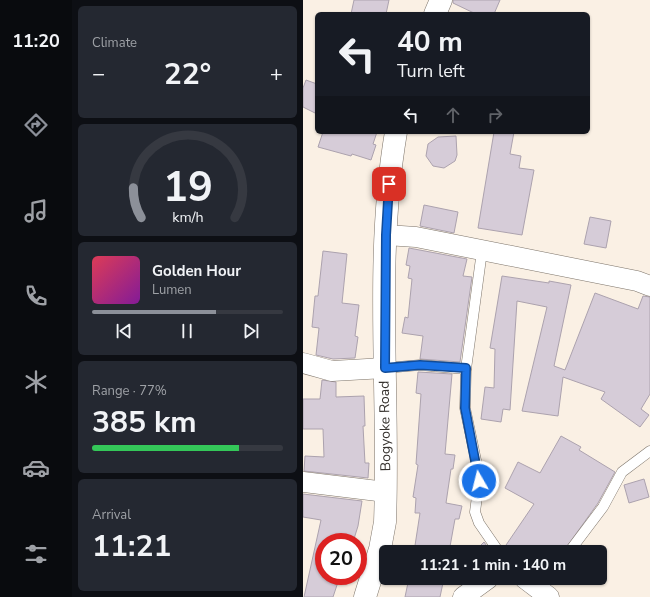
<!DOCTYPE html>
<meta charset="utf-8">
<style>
:root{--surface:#171b24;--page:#242831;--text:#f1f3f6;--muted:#9ea1a6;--line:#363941;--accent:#8c9099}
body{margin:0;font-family:"Nunito Sans",sans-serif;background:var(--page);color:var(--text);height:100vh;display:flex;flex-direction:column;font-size:15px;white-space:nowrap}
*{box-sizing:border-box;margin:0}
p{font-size:13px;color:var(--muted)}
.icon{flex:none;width:22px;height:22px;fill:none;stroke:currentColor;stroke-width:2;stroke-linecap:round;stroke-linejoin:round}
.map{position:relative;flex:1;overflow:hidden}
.side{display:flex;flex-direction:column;gap:6px;padding:6px;background:#0d0f14;width:231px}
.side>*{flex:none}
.banner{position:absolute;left:12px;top:12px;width:275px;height:122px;border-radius:6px;box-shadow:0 1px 3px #0004;background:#171b24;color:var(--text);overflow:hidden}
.speed{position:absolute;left:12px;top:533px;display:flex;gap:8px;font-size:20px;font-weight:700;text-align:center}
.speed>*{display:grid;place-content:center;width:52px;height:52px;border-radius:50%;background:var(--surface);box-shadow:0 1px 3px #0004;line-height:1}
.speed .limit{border:6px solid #d22;background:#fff;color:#111}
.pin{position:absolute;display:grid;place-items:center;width:34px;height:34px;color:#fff;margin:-17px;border-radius:8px;box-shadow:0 2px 6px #0006}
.me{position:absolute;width:44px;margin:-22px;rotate:352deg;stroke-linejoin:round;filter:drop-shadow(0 0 3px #0008)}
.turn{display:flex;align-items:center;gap:14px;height:84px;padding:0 16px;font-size:18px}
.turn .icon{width:52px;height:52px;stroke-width:2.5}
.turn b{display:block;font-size:28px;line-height:34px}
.lanes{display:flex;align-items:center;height:38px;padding:0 16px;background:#0003;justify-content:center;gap:20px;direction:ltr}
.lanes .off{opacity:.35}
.big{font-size:30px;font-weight:700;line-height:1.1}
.side .widget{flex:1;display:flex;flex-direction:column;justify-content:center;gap:6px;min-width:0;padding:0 14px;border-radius:6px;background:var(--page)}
.side .dial{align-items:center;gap:0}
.dial svg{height:104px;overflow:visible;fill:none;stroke:var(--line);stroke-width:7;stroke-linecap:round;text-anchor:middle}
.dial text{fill:var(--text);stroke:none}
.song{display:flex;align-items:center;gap:12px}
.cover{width:48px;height:48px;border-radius:6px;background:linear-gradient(135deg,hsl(350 70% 55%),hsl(290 70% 35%))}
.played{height:4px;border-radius:2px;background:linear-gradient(90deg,var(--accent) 65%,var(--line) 65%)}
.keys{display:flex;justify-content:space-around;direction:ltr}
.heat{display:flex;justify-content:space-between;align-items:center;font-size:22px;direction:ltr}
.charge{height:6px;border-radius:3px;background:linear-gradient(90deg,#34c759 77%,var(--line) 0)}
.trip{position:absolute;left:76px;top:545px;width:228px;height:40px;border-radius:6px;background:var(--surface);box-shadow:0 1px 3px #0004;font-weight:700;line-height:40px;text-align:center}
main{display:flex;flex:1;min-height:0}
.tabs{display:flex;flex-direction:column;width:72px;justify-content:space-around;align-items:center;background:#090b0e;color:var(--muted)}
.tabs .icon{width:28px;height:28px}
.tabs .active{color:var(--accent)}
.tabs b{font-size:18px;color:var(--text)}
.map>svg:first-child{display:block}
.building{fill:#d6ccd8;stroke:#aca2ae}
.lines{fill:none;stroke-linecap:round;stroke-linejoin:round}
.lane-casing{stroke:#7d746a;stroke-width:11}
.street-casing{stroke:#7d746a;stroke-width:21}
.primary-casing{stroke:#7d746a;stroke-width:23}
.lane{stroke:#fff;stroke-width:10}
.street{stroke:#fff;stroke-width:20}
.primary{stroke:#fff;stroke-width:22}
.route-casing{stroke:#114b97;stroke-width:10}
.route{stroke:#1a73e8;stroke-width:7}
.labels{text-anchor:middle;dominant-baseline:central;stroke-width:3;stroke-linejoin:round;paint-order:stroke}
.street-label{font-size:14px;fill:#36322e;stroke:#fff}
</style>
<main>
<nav class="tabs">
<b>11:20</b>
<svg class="icon active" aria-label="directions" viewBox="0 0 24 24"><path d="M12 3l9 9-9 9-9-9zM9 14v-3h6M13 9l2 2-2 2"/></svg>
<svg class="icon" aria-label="music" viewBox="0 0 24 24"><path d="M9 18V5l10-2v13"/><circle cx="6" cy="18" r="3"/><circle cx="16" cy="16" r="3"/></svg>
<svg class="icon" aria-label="phone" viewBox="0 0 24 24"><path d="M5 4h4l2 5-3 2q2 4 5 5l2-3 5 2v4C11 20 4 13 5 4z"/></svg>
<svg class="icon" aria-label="climate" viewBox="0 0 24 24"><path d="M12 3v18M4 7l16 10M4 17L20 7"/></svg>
<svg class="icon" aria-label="car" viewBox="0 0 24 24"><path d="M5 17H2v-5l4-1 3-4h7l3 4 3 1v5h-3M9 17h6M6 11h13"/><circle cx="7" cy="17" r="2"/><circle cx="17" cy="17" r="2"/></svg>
<svg class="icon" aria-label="filters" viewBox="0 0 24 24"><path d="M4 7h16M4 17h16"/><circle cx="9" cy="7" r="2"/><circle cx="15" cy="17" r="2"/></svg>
</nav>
<section class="side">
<div class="widget"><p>Climate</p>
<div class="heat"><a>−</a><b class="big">22°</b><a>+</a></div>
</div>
<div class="widget dial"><svg viewBox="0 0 100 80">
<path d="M14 69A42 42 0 1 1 86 69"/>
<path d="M14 69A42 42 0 0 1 8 46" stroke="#8c9099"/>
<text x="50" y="56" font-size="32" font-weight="700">19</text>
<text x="50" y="72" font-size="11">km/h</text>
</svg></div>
<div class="widget">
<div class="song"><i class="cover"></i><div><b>Golden Hour</b><p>Lumen</p></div></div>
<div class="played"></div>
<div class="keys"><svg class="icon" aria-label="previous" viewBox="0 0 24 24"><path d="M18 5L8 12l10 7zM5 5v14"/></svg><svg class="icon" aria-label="pause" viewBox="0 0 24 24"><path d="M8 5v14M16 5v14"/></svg><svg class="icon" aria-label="next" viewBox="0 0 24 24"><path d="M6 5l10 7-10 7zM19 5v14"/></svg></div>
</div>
<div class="widget"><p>Range · 77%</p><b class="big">385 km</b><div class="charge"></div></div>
<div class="widget"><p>Arrival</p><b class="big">11:21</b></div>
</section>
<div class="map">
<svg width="347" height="597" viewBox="0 0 347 597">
<rect width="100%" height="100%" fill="#faf0e4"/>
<g class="building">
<path d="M51,0H86L83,14H48Z"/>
<path d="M150,0H197L191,14H173L150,3Z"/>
<path d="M3,80L14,84V114L0,107V88Z"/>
<path d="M20,132H74L70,144L73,145L68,160L49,154L48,156L15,147Z"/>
<path d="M191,132H211L207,154L218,156L216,168L231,170L219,235L175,228Z"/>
<path d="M153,136L154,155L152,161L141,168L130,166L123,156L125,144L135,137Z"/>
<path d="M121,205L155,212L151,233L117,226Z"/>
<path d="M287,217L308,221L303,248L281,244Z"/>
<path d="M106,248L164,259L160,276L169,277L157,362L117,359L120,336L99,333L102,317L105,318L109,279L105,278L107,266L103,265Z"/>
<path d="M20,251L44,254L39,303L56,305L52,336L55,337L52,358L30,359L13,355L16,328L9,327L12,296H15Z"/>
<path d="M199,276L246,283V281L268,285L251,366L262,370L292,293L335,309L340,296L347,297V394L338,409L346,415L337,427L298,399L302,392L260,377L255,416L219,411L244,307L214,301L207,410L200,409L198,422L178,419L182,387L191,388L192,349L187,348Z"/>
<path d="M115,372L149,374L142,454L152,455L150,469H148L143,503L159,506L156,519H152L146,552H111L117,513H112L113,498L110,497L115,465L113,464L118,394L113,393Z"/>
<path d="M19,380L33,382V397L61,396L62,426H60L62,463H66L65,478L1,471L2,456L21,457L20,429H0V399H17Z"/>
<path d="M258,436L278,447L276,450L312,472L295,503L260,552H202L201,548L231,504L202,488L215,462L237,473Z"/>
<path d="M341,479L346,497L326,503L321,485Z"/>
<path d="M0,494L59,501L55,526L50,542H21V576H37L30,597H1L18,520L0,517Z"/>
<path d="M181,542L188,552H171Z"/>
<path d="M106,578H141L137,597H102Z"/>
</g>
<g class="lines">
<defs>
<g id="lane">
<path d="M179,251L163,369L162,408L175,470L176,481L172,512L176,523L196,552"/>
<path d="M82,368L117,365L163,369"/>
<path d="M266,552L300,507L319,472L347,451"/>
<path d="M237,588L246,578"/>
</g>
<g id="street">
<path d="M83,235L113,237L334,281L347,286"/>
<path d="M0,363L29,371L82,368"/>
<path d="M0,482L83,492"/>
<path d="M221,578L246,597"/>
<path d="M160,597L186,578"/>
</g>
<g id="primary">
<path d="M132,14L138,0"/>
<path d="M62,597L77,549L82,522C87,393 71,261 93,132"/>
</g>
</defs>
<use href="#lane" class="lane-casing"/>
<use href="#street" class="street-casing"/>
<use href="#primary" class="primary-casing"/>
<use href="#lane" class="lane"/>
<use href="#street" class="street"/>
<use href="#primary" class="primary"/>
</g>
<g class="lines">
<defs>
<path id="route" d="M86,184L83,235L82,368L117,365L163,368L162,408L176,481"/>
</defs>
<use href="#route" class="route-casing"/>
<use href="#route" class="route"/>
</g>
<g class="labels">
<g class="street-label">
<text transform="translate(82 426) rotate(-91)">Bogyoke Road</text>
</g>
</g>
</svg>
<div class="speed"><div class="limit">20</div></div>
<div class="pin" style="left:86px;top:184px;background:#d93025"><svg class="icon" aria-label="arrive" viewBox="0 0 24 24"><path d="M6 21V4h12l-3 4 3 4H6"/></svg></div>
<svg class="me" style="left:176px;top:481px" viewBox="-20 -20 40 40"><circle r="17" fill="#1a73e8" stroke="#fff" stroke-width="3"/><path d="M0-11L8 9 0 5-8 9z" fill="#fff"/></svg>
<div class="trip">11:21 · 1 min · 140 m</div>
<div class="banner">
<div class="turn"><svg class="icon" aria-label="left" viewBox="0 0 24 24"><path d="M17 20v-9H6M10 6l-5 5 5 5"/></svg><div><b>40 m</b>Turn left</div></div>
<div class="lanes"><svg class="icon" aria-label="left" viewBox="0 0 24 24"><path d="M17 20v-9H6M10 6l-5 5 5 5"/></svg><svg class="icon off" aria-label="ahead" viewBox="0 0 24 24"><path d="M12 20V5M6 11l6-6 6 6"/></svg><svg class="icon off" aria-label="right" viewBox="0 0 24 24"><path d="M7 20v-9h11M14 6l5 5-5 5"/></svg></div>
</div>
</div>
</main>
